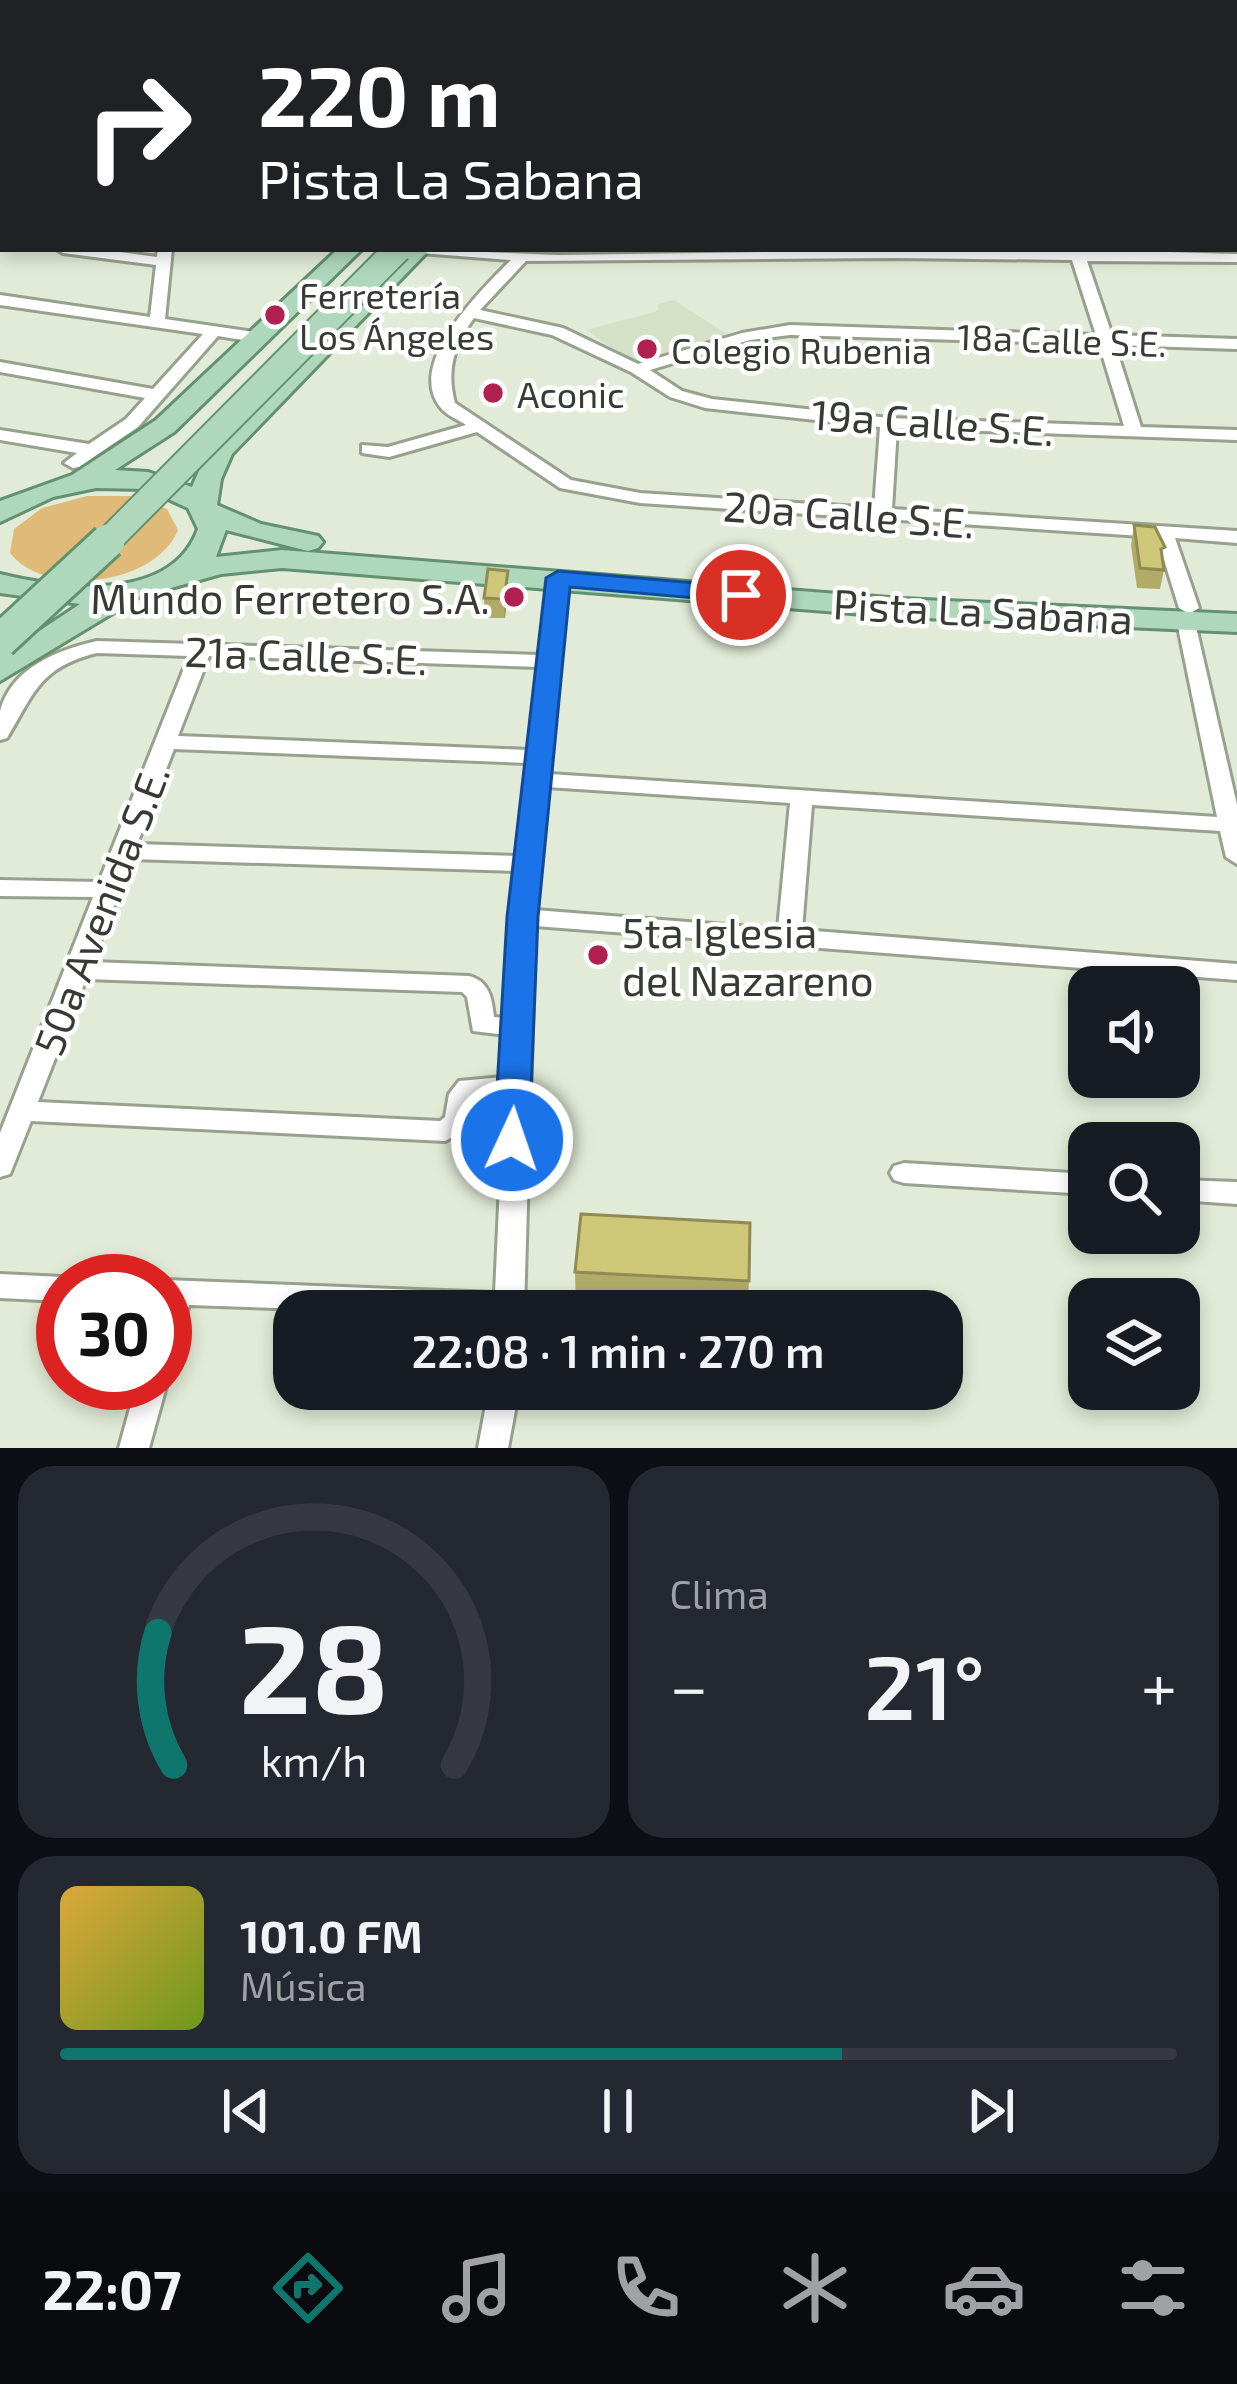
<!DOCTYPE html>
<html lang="es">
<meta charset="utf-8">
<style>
:root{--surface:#171b24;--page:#242831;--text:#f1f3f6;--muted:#9ea1a6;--line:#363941;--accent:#0f766e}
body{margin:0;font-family:"Exo 2",sans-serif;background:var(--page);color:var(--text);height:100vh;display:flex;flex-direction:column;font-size:45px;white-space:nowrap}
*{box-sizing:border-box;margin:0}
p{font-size:39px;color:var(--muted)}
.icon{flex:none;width:66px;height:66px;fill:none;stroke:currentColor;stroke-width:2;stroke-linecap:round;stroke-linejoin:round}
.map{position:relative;height:1448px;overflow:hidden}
.drawer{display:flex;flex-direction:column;gap:18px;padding:18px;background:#0d0f14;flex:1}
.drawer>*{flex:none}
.guide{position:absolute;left:0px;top:0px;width:1239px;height:252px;box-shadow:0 6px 18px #0003;background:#202124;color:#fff;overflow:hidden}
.tools{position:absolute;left:1068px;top:966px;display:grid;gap:24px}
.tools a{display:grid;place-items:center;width:132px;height:132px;border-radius:24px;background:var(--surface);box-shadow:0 6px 18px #0003;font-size:60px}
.speed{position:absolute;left:36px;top:1254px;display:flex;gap:24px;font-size:60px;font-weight:700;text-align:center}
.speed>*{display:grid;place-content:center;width:156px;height:156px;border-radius:50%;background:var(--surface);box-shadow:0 6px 18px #0003;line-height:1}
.speed .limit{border:18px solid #d22;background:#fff;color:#111}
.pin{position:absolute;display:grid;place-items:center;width:102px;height:102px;color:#fff;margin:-51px;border:6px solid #fff;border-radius:50%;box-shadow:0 3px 12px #0007}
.me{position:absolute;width:132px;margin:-66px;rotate:3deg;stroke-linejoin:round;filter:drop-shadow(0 0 9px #0008)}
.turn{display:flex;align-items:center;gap:42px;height:252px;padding:0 60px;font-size:54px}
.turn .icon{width:156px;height:156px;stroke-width:2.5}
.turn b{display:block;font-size:84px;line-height:102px}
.big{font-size:90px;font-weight:600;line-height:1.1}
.drawer .card{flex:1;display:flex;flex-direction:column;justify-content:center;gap:18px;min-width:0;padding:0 42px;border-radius:36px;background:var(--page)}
.drawer .dial{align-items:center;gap:0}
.dial svg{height:312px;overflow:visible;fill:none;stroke:var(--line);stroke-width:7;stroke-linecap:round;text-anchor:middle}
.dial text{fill:var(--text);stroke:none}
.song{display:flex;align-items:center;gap:36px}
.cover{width:144px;height:144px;border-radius:18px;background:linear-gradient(135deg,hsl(40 70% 55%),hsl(80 70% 35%))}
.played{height:12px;border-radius:6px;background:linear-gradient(90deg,var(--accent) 70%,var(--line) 70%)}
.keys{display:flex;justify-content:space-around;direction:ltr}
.heat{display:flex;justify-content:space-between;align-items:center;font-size:66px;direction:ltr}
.drawer .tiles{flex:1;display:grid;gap:18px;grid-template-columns:1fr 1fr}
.card:last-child{grid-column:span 2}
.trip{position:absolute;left:273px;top:1290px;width:690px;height:120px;border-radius:36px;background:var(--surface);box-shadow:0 6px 18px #0003;font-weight:600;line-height:120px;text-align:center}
.tabs{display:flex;height:192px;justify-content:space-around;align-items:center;background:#090b0e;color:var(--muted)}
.tabs .icon{width:84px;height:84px}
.tabs .active{color:var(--accent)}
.tabs b{font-size:54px;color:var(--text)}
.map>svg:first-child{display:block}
.built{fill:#d4e1c6}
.green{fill:#e0ba78}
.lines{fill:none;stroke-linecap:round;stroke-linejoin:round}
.service-casing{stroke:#98a18e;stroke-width:9}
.minor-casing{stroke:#98a18e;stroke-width:6}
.primary-casing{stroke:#63906e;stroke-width:6}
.service{stroke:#fff;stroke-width:6}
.minor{fill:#fff;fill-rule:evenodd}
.primary{fill:#afd7bb;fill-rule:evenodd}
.primary-bridge-far1-casing{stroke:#63906e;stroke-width:30;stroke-linecap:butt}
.primary-bridge-casing{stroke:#63906e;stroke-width:39;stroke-linecap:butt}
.primary-bridge-far1{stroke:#afd7bb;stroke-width:26}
.primary-bridge{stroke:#afd7bb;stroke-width:33}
.wall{fill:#b1ab67}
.shaded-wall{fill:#908b54}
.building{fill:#cec778;stroke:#908b54;stroke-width:3}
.route{fill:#1a73e8;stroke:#114b97;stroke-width:3}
.poi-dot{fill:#b02051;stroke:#fff;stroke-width:4.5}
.labels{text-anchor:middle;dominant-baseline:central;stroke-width:9;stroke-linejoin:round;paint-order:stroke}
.far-poi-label{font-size:36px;fill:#373b33;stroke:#fff;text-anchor:start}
.far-street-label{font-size:36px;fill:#373b33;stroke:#fff}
.street-label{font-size:42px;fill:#373b33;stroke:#fff}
.poi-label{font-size:42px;fill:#373b33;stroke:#fff;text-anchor:end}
</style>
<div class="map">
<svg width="1237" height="1448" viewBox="0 0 1237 1448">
<rect width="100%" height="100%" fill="#e1ebd7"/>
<path class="built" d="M674,300L728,335L632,362L586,330L658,311V304Z"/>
<path class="green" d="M87,496H134L167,509L178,530C156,585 46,599 10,553L14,529L42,508Z"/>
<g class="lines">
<defs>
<g id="service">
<path d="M546,0L619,3"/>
<path d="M469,3L485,0"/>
</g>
<g id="minor">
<path d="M55,0H125L120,3H50Z"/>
<rect x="195" y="0" width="12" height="3"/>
<path d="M683,0H695L680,3Z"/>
<path d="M819,0H887L882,3H814Z"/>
<path d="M911,0H923L924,3H912Z"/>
<path d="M1099,0H1112L1115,3H1102Z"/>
<path d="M1200,0H1213L1216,3H1203Z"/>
<path d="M0,3H4L3,9H0Z"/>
<rect x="1236" y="20" width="1" height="7"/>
<rect x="0" y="21" width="3" height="16"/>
<rect x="1236" y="122" width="1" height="9"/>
<rect x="1236" y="144" width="1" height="8"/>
<rect x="0" y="150" width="3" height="8"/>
<path d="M3,188V202L0,203V189Z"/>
<rect x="1236" y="195" width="1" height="8"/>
<rect x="0" y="236" width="3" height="8"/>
<path d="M56,249H97L157,257L158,249H172L165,319L261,333L269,338L261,343L218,336L138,427L79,467L73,468L64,463L77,453L0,440V430L89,444L126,419L145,398L0,372V362L153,389L203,334L0,305V295L150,317L156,265L63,253Z"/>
<path d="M413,249L558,255L893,250L1070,252L1069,249L1237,254V262L1087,261L1112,335L1237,339V349L1115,345L1141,427L1237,430V440L897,428L892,509L1237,531V543L1175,538L1199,608L1189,614L1179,608L1157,537L640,503L560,488L477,432L389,457L362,453V445L388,447L466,425C459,420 446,415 441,408C404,364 483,288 511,260L420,253ZM893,258L1072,260L1096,335L790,325L742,333L638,364L563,328L480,310L526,261ZM474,318L552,335L631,372L670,397L705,408L880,427L874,508L640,493L571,480L455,403C446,370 454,345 474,318ZM790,335L1099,344L1124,426L889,418L712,399L682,391L650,370L750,340Z"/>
<path d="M558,572L567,578L549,774L1217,817L1177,622L1180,618H1194L1237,805V864L1226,857L1220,831L812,805L802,930L1237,964V980L535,926L524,1311H359L189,1305L175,1348L165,1351V1280L495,1293L504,1096L475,1097L467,1129L445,1141L31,1121L10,1174L0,1177V1133L93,897L0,896V880L99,882L189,656L97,653C40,667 34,693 7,738L0,740C0,732 0,720 0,711C12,667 58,650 97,641L540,655L549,578ZM209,656L539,667L530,750L178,736ZM174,749L528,763L518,856L137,844ZM547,787L790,803L778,929L535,910ZM132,859L516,871L507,1018L494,1017C492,998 489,981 469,976L92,962ZM86,979L462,992L467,997L473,1031L506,1035L504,1077L459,1081L449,1094L445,1117L440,1121L38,1102Z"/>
<path d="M904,1163L1089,1174V1194L904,1183L894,1180L890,1173L894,1166Z"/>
<path d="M1179,1180L1237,1182V1204L1179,1200Z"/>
<path d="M0,1274L63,1277L73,1281H63V1301L0,1298Z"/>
<path d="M165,1379L167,1383L149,1448H119L137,1383H165Z"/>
<path d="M489,1389H519L508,1448H478Z"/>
</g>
<g id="primary">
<path d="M614,0H634L612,3Z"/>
<path d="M338,249H362L174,432L115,470L148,472L192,487L210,445L406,249H430L232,454L221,479L217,505L261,524L318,536L323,542L318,548L308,551L226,530L216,557L282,550L902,599L1237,614V632L902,617L282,568L221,574L124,601L121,608L0,681V657L80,604L0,593V574C61,589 171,604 198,529L188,508L146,489L96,488L53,497L0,522V501L72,475L156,420Z"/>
</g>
</defs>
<use href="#service" class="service-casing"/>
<use href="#minor" class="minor-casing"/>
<use href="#primary" class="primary-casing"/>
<use href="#service" class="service"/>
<use href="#minor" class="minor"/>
<use href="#primary" class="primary"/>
<defs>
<path id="primary-bridge-far1" d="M105,544L398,249"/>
<path id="primary-bridge" d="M0,641L108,541"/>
</defs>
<use href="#primary-bridge-far1" class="primary-bridge-far1-casing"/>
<use href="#primary-bridge" class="primary-bridge-casing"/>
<use href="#primary-bridge-far1" class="primary-bridge-far1"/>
<use href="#primary-bridge" class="primary-bridge"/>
</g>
<g class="wall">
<path d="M1134,525L1163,561L1164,570L1160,589L1137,588L1131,545Z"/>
<path d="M508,571V590L505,618H485L484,598Z"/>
<path d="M575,1272L749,1281L747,1311H576Z"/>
</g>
<path class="shaded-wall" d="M508,571V590L505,618L504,599Z"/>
<g class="building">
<path d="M1134,525L1155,527L1165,547L1161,549L1164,570L1140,568Z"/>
<path d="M488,569L508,571L504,599L484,598Z"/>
<path d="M581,1214L750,1223L749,1281L575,1272Z"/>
</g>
<path class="route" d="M558,571L741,587L753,595L741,602L570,587L538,917L529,1140L524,1149L512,1153L499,1149L494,1140L507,917L546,578Z"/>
<g class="poi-dot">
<circle cx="275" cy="315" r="12"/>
<circle cx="647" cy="349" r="12"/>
<circle cx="493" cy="393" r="12"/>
<circle cx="514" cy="597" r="12"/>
<circle cx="598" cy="955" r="12"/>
</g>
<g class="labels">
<g class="far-poi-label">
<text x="299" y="294">Ferretería<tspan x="299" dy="41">Los Ángeles</tspan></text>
<text x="671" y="349">Colegio Rubenia</text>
<text x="517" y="393">Aconic</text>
</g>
<g class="far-street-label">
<text transform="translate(1062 339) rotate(2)">18a Calle S.E.</text>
</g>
<g class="street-label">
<text transform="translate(933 421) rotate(4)">19a Calle S.E.</text>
<text transform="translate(849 513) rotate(4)">20a Calle S.E.</text>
<text transform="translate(983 610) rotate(3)">Pista La Sabana</text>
<text transform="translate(306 654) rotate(2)">21a Calle S.E.</text>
<text transform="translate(100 909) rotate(-69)">50a Avenida S.E.</text>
</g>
<g class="poi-label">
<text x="490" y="597">Mundo Ferretero S.A.</text>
<text x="622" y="931" text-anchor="start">5ta Iglesia<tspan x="622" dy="48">del Nazareno</tspan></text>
</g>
</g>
</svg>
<div class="tools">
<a><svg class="icon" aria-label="sound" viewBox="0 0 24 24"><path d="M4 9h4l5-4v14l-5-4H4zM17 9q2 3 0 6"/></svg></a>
<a><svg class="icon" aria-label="search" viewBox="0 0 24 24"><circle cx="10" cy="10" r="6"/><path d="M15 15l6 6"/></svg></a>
<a><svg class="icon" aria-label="layers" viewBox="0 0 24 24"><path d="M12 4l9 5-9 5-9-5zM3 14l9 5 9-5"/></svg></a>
</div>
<div class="speed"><div class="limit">30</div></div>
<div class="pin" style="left:741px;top:595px;background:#d93025"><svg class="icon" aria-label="arrive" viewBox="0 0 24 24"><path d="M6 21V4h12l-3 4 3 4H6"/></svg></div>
<svg class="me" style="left:512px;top:1140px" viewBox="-20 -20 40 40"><circle r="17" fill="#1a73e8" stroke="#fff" stroke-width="3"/><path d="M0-11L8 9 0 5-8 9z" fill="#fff"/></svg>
<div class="trip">22:08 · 1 min · 270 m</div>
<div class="guide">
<div class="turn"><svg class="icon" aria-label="right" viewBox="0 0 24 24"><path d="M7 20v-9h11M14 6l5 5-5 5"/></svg><div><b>220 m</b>Pista La Sabana</div></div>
</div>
</div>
<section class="drawer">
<div class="tiles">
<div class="card dial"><svg viewBox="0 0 100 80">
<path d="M14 69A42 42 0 1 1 86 69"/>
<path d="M14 69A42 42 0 0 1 10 35" stroke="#0f766e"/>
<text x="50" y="56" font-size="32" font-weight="700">28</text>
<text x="50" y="72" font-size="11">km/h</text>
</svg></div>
<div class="card"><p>Clima</p>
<div class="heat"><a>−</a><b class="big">21°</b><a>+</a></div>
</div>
<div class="card">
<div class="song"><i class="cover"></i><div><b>101.0 FM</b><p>Música</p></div></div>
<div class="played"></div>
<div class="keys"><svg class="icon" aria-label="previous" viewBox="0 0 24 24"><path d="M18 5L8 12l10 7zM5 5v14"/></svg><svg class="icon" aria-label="pause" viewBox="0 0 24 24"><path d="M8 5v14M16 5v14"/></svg><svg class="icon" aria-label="next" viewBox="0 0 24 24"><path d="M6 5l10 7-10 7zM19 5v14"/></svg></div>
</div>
</div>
</section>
<nav class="tabs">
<b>22:07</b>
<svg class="icon active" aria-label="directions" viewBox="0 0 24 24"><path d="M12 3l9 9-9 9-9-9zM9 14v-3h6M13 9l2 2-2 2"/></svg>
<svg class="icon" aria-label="music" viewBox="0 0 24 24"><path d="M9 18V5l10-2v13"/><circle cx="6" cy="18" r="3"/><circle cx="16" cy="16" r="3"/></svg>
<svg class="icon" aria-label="phone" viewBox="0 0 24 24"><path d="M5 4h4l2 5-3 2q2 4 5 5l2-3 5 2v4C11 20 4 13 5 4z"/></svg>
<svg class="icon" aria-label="climate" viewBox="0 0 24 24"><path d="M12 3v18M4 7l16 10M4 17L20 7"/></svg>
<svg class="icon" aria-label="car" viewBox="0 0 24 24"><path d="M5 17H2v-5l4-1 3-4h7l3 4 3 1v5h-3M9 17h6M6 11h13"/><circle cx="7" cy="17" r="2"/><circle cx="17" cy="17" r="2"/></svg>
<svg class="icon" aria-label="filters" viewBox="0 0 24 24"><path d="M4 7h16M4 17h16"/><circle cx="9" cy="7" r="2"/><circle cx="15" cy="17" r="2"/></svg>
</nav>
